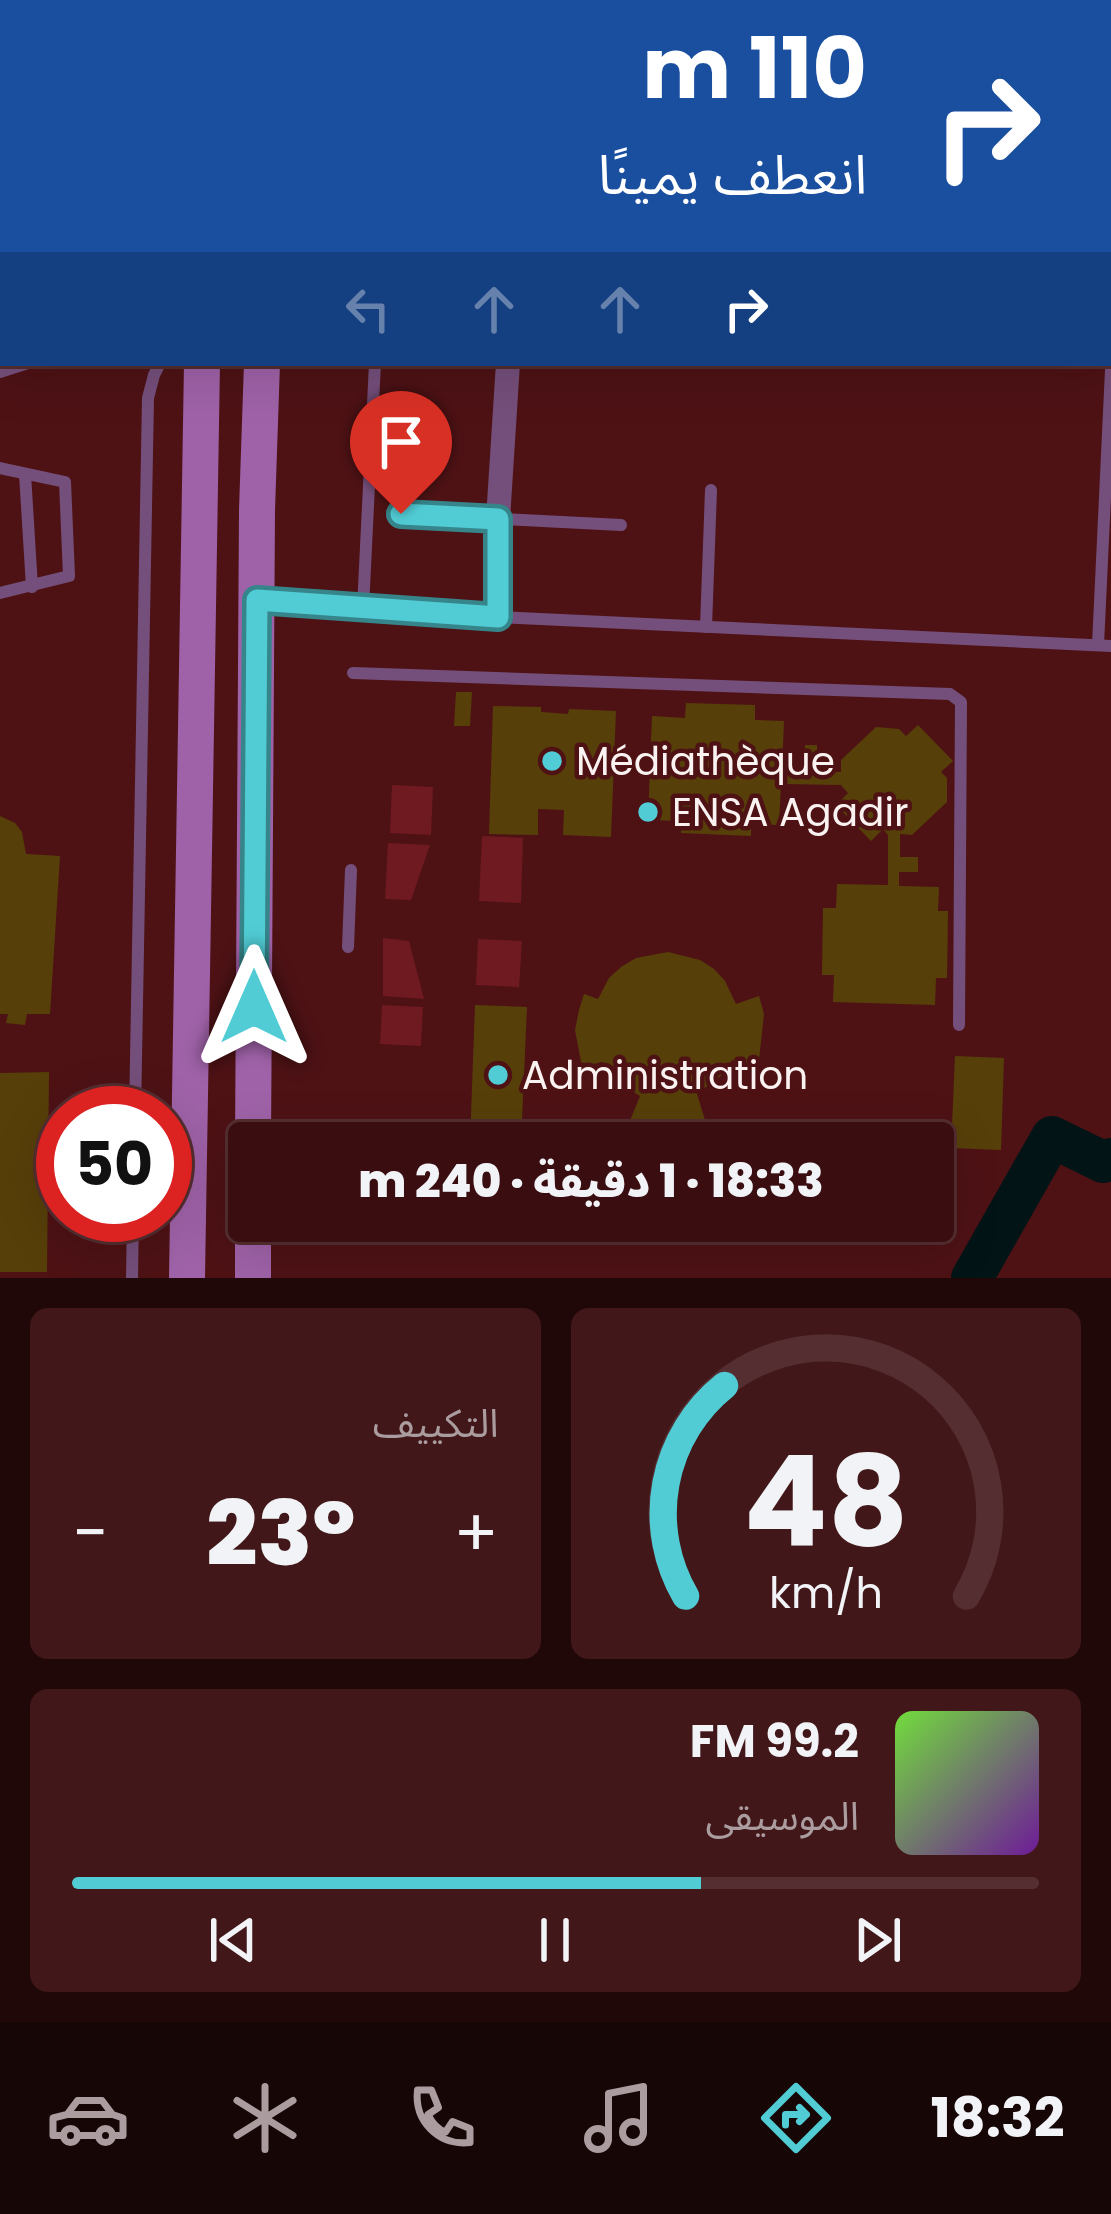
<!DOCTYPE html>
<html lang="ar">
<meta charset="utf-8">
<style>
:root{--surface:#3a0e10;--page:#411719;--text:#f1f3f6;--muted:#ab9c9f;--line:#542e30;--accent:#51ccd5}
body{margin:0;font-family:Poppins,"Noto Sans Arabic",sans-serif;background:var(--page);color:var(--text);direction:rtl;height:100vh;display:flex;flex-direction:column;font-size:45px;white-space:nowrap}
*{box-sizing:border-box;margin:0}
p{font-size:39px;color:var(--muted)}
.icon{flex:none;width:66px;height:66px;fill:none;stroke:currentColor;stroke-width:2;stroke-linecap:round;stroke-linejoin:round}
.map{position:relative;height:1278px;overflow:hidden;direction:ltr}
.side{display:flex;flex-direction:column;gap:30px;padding:30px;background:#200809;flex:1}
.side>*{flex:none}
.hud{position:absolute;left:0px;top:0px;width:1113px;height:366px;box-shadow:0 12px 48px #0002,0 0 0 3px var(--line);direction:rtl;background:#1a4fa0;color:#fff;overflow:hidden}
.speed{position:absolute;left:36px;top:1086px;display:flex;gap:24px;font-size:60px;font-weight:700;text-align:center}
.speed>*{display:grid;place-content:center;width:156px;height:156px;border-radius:50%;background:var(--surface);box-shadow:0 12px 48px #0002,0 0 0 3px var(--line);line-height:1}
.speed .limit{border:18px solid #d22;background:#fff;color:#111}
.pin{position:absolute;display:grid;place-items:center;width:102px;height:102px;color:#fff;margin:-123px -51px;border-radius:50% 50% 50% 0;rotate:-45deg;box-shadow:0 0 12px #0007}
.pin .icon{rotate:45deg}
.me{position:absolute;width:132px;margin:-66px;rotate:0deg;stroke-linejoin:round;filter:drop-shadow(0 0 9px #0008)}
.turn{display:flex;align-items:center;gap:42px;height:252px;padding:0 48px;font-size:54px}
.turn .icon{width:156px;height:156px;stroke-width:2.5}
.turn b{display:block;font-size:84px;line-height:102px}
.lanes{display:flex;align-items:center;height:114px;padding:0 48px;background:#0003;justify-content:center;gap:60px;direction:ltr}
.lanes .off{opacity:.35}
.big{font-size:90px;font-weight:800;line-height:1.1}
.side .widget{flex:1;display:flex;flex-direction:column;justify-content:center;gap:18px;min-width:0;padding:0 42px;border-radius:18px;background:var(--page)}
.side .dial{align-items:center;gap:0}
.dial svg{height:312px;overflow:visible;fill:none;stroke:var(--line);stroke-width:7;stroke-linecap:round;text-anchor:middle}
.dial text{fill:var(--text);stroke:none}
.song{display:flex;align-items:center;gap:36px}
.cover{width:144px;height:144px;border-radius:18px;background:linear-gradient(135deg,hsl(100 70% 55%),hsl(280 70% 35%))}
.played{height:12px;border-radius:6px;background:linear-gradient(90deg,var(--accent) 65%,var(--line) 65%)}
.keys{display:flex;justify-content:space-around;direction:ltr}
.heat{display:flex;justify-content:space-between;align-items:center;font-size:66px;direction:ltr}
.side .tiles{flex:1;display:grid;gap:30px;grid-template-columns:1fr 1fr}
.widget:last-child{grid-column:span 2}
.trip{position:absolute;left:228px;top:1122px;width:726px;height:120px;border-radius:12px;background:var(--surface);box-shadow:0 12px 48px #0002,0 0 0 3px var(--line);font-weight:800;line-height:120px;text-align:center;direction:rtl}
.tab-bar{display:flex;height:192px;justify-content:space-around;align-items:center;background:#170606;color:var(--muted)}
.tab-bar .icon{width:84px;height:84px}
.tab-bar .active{color:var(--accent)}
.tab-bar b{font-size:54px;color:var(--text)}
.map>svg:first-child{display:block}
.green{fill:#6f1a20}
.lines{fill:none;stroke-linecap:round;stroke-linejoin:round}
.river{stroke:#031416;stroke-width:42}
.building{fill:#573f09}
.lane{stroke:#754f7b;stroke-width:12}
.street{stroke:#754f7b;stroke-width:24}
.secondary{stroke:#9f62a8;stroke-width:36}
.highway{stroke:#db7ceb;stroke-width:36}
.route-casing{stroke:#35858a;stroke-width:30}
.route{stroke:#51ccd5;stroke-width:21}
.poi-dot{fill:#51ccd5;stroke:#4e1215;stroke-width:4.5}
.labels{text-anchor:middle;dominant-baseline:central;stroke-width:9;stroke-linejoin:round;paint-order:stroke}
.poi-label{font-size:39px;fill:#faf2f1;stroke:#4e1215;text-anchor:start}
</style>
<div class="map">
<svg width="1111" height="1278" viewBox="0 0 1111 1278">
<rect width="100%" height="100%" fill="#4e1215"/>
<g class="green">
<path d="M392,785L433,787L431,835L390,833Z"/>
<path d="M482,836L523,838L521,903L479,901Z"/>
<path d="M388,843L430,845L411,900L385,899Z"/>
<path d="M383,938L409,941L424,999L383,996Z"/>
<path d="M478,939L522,941L519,987L476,985Z"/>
<path d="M382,1005L423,1007L421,1046L380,1044Z"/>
</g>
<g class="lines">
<path class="river" d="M972,1278L1052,1137L1103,1162L1111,1159"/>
</g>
<g class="building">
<path d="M456,692H472L470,726H454Z"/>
<path d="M686,703L755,705V720L784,721L782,770L804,771L805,745H817V772H841V760L876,727L899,729L906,736L918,725L953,761L941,772L947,778V802L912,835L900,834V857H918V872H899V886L939,887L938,911H948L947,978H936L935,1005L833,1002L834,975H822L823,908H836L837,884L888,885V835L883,829L871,841L836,805L848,793L841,785L781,784L779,825L751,824V836L681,833V821L648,820L652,716L685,718Z"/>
<path d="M493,706L541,707V712L568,714L569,709L616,711L611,837L563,835L564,810L538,809V835L489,834Z"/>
<path d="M0,816L15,823L22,832L26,854L60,856L50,1014H27L25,1025L6,1023L8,1014H0Z"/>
<path d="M668,952L700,960L714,969L725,981L736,1004L759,996L764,1014L758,1069L732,1060L723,1074L697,1094L712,1143H621L640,1096L619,1083L602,1062L582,1067L575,1030L579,1010L584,994L598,999L609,978L621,967L636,958Z"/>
<path d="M475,1005L527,1007L521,1143H470Z"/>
<path d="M955,1056L1004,1058L1001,1150L951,1148Z"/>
<path d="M49,1072L47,1272H0V1073Z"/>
</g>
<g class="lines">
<g class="lane">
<path d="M704,0L707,3"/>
<path d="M389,3V0"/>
<path d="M1110,97L1111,99"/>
<path d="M0,372L28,363"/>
<path d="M0,468L65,482L69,576L0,593"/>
<path d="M25,474L32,587"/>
<path d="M401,514L621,525"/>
<path d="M261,601L498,617L1111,646"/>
<path d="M363,608L375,363"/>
<path d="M498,617V519"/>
<path d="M706,627L711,490"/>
<path d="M1098,645L1111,370"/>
<path d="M353,673L950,694L961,702L959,1025"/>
<path d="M348,947L351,870"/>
<path d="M135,1113L148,398L154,375L160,363"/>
<path d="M132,1278L133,1215"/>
</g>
<g class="street">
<path d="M459,0L461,3"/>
<path d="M565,3V0"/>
<path d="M0,208L3,205"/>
<path d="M498,519L508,363"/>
</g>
<g class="secondary">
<path d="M145,0L154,3"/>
<path d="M208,0V3"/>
<path d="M112,3L120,0"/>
<path d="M285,3L286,0"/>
<path d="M253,1143L257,510L262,363"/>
<path d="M187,1278L202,363"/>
<path d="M253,1278V1221"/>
</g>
<g class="highway">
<path d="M28,3L31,0"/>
<path d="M75,3L78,0"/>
<path d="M0,31L3,28"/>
<path d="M0,76L3,73"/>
</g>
</g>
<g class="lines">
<defs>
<path id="route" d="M254,1007L257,600L498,617V519L401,514"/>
</defs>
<use href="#route" class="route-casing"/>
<use href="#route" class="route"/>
</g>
<g class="poi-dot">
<circle cx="552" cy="761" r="12"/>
<circle cx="648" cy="812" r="12"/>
<circle cx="498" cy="1075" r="12"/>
</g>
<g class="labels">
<g class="poi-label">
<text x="576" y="761">Médiathèque</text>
<text x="672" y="812">ENSA Agadir</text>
<text x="522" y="1075">Administration</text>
</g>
</g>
</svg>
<div class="speed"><div class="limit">50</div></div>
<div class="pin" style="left:401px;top:514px;background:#d93025"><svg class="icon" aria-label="arrive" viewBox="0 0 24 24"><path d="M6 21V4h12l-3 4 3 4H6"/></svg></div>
<svg class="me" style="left:254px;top:1007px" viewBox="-20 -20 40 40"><path d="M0-17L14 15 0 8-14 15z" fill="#51ccd5" stroke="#fff" stroke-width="4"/></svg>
<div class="trip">18:33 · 1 دقيقة · 240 m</div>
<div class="hud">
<div class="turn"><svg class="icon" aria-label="right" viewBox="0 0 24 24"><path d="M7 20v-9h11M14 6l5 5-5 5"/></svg><div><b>110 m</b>انعطف يمينًا</div></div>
<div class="lanes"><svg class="icon off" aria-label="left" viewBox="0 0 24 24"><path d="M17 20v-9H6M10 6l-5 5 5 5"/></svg><svg class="icon off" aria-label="ahead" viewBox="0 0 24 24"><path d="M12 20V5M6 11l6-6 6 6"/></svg><svg class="icon off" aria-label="ahead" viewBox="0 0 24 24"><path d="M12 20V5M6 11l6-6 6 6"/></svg><svg class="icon" aria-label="right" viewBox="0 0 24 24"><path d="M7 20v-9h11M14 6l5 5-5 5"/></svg></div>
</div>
</div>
<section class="side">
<div class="tiles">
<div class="widget dial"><svg viewBox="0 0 100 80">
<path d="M14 69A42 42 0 1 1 86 69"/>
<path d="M14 69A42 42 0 0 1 24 15" stroke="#51ccd5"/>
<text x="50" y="56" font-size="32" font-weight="700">48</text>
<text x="50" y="72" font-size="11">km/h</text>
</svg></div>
<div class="widget"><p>التكييف</p>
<div class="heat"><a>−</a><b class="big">23°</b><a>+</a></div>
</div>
<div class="widget">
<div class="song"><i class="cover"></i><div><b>99.2 FM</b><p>الموسيقى</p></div></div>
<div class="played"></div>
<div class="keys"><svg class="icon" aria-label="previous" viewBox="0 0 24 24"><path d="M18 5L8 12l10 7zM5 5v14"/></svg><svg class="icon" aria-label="pause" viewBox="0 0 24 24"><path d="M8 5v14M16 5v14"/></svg><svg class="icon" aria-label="next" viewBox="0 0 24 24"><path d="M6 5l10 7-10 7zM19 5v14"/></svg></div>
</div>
</div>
</section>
<nav class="tab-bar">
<b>18:32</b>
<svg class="icon active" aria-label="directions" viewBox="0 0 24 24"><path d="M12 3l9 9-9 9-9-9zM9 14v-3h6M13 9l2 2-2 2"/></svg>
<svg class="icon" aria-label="music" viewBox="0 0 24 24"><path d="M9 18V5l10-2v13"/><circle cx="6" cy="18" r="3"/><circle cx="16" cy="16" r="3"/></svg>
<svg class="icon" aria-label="phone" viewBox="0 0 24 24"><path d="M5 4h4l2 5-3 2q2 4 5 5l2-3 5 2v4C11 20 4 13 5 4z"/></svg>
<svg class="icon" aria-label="climate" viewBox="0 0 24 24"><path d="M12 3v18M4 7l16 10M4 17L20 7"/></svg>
<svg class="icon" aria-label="car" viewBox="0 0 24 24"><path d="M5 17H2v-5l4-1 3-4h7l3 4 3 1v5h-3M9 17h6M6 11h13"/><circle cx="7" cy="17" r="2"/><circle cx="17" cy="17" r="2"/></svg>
</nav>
